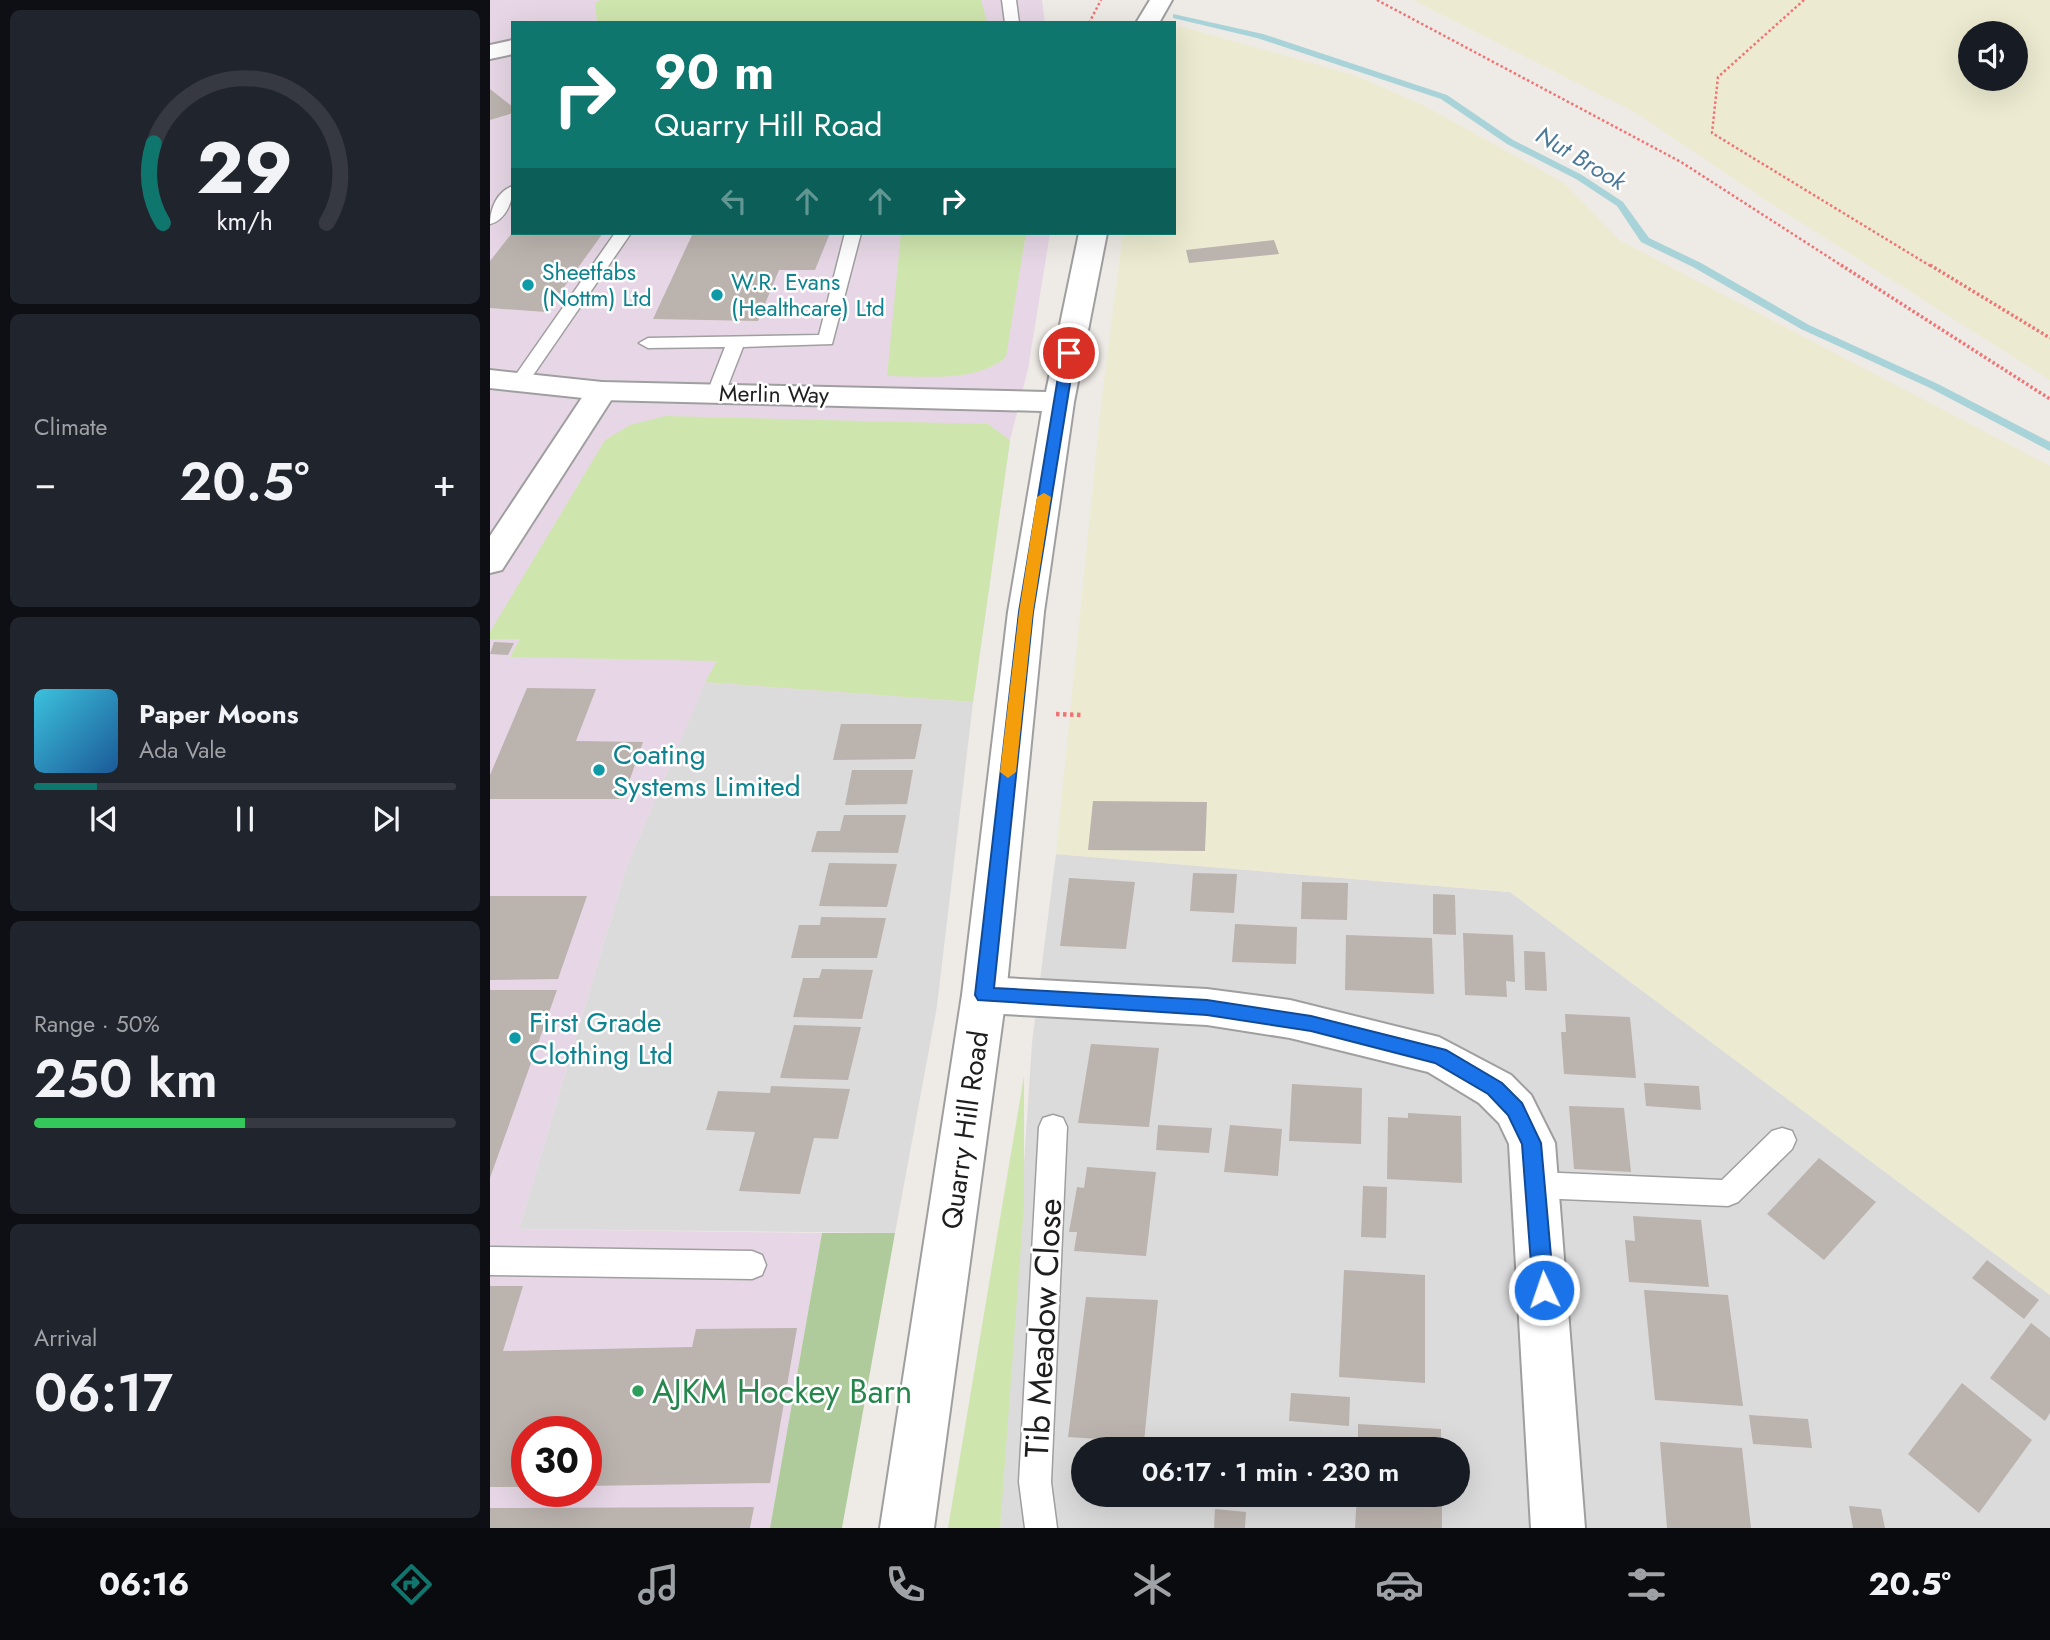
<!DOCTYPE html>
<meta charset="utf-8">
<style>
:root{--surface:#171b24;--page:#20242c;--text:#f1f3f6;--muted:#9ea1a6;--line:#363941;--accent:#0f766e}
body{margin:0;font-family:Jost,sans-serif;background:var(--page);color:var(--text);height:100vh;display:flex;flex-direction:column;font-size:26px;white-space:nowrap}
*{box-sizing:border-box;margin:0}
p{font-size:23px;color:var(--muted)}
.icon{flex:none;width:38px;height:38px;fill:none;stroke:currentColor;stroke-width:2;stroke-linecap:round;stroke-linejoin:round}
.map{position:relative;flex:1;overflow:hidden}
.side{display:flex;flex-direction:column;gap:10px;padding:10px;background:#0d0f14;width:490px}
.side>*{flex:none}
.banner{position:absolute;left:21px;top:21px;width:665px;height:214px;border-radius:0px;box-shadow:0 7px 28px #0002;background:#0f766e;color:#fff;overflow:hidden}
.fabs{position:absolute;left:1468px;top:21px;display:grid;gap:14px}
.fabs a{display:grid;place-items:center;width:70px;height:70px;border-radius:50%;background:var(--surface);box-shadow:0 7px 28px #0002;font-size:35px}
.speed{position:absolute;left:21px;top:1416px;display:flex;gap:14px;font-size:35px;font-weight:700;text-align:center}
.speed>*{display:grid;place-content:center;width:91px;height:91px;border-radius:50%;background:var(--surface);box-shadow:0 7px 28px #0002;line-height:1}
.speed .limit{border:10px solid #d22;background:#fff;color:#111}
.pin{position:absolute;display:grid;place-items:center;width:60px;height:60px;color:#fff;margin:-30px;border:4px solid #fff;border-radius:50%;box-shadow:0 2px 7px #0007}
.me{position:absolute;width:77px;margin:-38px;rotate:357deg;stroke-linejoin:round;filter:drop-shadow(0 0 5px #0008)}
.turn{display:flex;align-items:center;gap:24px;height:147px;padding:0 28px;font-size:32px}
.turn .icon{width:91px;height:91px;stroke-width:2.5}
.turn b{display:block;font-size:49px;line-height:60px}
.lanes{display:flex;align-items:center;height:66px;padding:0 28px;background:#0003;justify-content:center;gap:35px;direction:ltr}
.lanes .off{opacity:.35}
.big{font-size:52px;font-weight:600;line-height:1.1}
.side .card{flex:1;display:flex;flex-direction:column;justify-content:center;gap:10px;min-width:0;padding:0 24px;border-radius:10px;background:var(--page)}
.side .dial{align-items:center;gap:0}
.dial svg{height:182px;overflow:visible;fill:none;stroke:var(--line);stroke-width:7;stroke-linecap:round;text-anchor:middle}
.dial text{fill:var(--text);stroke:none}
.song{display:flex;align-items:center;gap:21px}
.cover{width:84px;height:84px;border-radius:10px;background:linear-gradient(135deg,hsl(190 70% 55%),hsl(210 70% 35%))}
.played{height:7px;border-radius:4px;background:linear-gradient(90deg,var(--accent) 15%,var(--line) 15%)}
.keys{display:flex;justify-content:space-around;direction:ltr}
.heat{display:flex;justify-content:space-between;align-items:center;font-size:38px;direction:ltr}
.charge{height:10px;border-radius:5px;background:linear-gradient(90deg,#34c759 50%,var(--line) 0)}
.trip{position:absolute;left:581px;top:1437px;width:399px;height:70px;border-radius:35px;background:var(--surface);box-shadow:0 7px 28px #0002;font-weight:600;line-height:70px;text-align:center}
.dock{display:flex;height:112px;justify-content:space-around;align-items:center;background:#090b0e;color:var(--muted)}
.dock .icon{width:49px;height:49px}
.dock .selected{color:var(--accent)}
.dock b{font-size:32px;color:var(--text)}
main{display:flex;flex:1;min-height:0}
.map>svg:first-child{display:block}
.residential{fill:#dcdbdb;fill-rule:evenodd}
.industrial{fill:#e7d7e6;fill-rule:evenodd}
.farmland{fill:#ecebd1;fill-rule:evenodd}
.grass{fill:#cfe5ae}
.forest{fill:#afcb9c}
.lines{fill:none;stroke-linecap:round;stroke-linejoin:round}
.stream{fill:#a8d3d9;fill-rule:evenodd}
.building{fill:#bbb3ae}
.service-casing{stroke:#9f9f9f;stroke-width:3}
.minor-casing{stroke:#9f9f9f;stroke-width:4}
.tertiary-casing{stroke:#9f9f9f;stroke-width:4}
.path-far2{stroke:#f07475;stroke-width:2.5;stroke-dasharray:2.5 2.5;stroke-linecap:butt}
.path-far1{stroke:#f07475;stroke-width:3.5;stroke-dasharray:2.5 2.5;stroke-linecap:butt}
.path{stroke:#f07475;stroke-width:4.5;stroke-dasharray:3.5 3.5;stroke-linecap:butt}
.service{fill:#fff;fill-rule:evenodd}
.minor{fill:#fff;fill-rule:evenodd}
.tertiary{fill:#fff;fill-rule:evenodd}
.route{fill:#1a73e8;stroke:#114b97;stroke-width:2}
.slow{fill:#f59e0b}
.culture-dot{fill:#0f9aa8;stroke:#fff;stroke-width:2.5}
.leisure-dot{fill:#2e9e5b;stroke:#fff;stroke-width:2.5}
.labels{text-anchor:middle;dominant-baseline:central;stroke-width:5;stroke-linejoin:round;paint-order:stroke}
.far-culture-label{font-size:23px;fill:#0d838f;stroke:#fff;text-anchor:start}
.far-street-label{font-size:23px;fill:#1e1e1e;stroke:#fff}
.far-water-label{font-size:24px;font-style:italic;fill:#4b7998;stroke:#fff}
.culture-label{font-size:28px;fill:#0d838f;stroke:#fff;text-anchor:start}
.street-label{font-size:28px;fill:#1e1e1e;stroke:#fff}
.near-street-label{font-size:33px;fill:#1e1e1e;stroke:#fff}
.near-leisure-label{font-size:33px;fill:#27864d;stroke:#fff;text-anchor:start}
</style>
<main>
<section class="side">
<div class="card dial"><svg viewBox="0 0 100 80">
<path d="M14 69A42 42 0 1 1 86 69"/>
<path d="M14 69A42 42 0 0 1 10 34" stroke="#0f766e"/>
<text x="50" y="56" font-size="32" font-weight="700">29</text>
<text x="50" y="72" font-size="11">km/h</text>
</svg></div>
<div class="card"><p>Climate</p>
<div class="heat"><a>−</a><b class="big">20.5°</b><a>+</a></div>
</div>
<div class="card">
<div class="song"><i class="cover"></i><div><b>Paper Moons</b><p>Ada Vale</p></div></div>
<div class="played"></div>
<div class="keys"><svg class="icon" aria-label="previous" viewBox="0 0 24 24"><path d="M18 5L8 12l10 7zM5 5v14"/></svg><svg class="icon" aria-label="pause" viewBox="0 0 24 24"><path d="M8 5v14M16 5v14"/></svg><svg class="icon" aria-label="next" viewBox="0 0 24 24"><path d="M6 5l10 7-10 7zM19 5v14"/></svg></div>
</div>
<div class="card"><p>Range · 50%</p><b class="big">250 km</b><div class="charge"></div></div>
<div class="card"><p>Arrival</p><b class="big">06:17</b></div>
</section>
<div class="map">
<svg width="1560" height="1528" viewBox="0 0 1560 1528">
<rect width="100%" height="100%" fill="#eeeae5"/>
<g class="residential">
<path d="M215,682L483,702L447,1006L405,1233L29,1229L136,868Z"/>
<path d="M566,854L1020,892L1560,1295V1528H510L542,1043ZM593,1449H968V1494H593Z"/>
</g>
<path class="industrial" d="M0,0H552L555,23H23V233H560L538,369L520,440L483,702L215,683L136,868L29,1229L332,1233L280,1528H0ZM37,1432H96V1491H37Z"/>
<g class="farmland">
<path d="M923,0H1560V380L1277,201L1143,111ZM1526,33V79H1480V33Z"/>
<path d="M689,26L864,75L933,105L1074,183L1129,240L1560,466V1295L1020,892L566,854L612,396L633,233H684V33Z"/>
</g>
<g class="grass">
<path d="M110,0H491L497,22L107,23L105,3Z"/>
<path d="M411,233H536L516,357C486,383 435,376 397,376Z"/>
<path d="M175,416L498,424L520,440L483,702L215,682L227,661L20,657L30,639H0V632L115,440L140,425Z"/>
<path d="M534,1076V1204L510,1528H458Z"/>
</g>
<path class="forest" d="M332,1233H405L352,1528H280Z"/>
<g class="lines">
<path class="stream" d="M683,14L773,34L957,95L1023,140L1092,175L1133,202L1159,238L1211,263L1319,325L1448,384L1560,442V451L1440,388L1311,329L1203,267L1151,242L1127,206L1086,179L1017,144L951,99L767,38L683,18Z"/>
</g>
<g class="building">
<path d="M0,89L23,107V113L0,120Z"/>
<path d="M22,233H113L56,312L0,308V261Z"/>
<path d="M203,233H340L325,270H289L268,321L163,319Z"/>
<path d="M784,240L789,254L699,263L696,250Z"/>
<path d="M4,642L24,643L18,655L0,654Z"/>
<path d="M37,688L106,689L86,741L153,742L133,799H0V775Z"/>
<path d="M351,724H432L425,759L343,760Z"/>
<path d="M362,770H423L417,804L355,805Z"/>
<path d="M603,801L717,802L715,851L598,850Z"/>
<path d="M354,815H416L408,853L321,852L327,831H350Z"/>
<path d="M339,863L407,864L397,907L329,906Z"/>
<path d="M703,873L747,874L744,913L700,911Z"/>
<path d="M579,878L645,882L636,949L570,946Z"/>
<path d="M812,882L858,883L857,920L811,919Z"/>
<path d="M943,894L965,895L966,935L943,934Z"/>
<path d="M0,896H97L68,979L0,980Z"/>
<path d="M331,917L396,918L387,958H301L309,925H330Z"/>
<path d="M745,924L807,927L806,964L742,962Z"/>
<path d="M973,933L1023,935L1025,982L1016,981L1017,997L975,995Z"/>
<path d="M856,935L942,938L944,994L855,990Z"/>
<path d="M1034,951L1055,952L1057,991L1035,990Z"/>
<path d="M332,969L383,970L372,1019L303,1017L313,978H329Z"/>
<path d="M0,990H67L0,1178Z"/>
<path d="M1075,1014L1140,1017L1146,1078L1074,1074L1071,1032H1076Z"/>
<path d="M304,1025L371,1027L358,1080L290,1078Z"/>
<path d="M601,1044L669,1048L659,1127L588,1123Z"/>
<path d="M1154,1083L1209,1086L1211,1110L1156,1106Z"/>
<path d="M802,1084L872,1088L871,1144L799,1141Z"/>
<path d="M281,1086L360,1089L348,1139L324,1138L310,1194L249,1191L265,1132L216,1130L228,1091L280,1093Z"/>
<path d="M1079,1106L1134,1108L1141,1172L1084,1169Z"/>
<path d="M918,1113L971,1116L972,1183L897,1179L898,1117L918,1118Z"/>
<path d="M668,1125L722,1128L719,1153L666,1150Z"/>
<path d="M740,1125L792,1129L788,1176L734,1172Z"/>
<path d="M1329,1158L1386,1202L1334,1260L1277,1214Z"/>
<path d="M597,1167L666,1172L656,1256L584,1251L587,1232H579L587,1187L594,1188Z"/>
<path d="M873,1186L897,1187L896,1238L871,1237Z"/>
<path d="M1143,1216L1211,1220L1219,1287L1139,1282L1135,1240L1145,1241Z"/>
<path d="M1497,1260L1549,1300L1534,1319L1482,1278Z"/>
<path d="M854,1270L935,1275V1383L849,1377Z"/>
<path d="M0,1286H33L13,1351L202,1347L206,1329L307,1328L280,1483L96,1486V1432H37V1487H0Z"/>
<path d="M1154,1290L1238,1295L1253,1406L1165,1400Z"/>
<path d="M596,1297L668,1300L654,1442L578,1437Z"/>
<path d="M1541,1323L1560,1338V1413L1555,1421L1500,1378Z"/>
<path d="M1472,1383L1542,1440L1489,1513L1418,1454Z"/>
<path d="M801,1393L860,1397L859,1426L799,1421Z"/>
<path d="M1259,1415L1318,1419L1322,1448L1263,1444Z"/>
<path d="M868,1424L951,1429V1449H868Z"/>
<path d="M1170,1442L1252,1448L1261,1528H1177Z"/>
<path d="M867,1494H952V1528H865Z"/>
<path d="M1359,1506L1391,1509L1395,1528H1363Z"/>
<path d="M264,1507L260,1528H0V1508Z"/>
<path d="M725,1509L756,1512L755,1528H724Z"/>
</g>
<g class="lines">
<defs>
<g id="service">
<path d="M512,0H526L529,23H515Z"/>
<path d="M23,186C23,201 16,220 0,224C0,209 7,191 23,186Z"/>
<path d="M125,233H141L35,387H23L20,383Z"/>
<path d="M355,233H371L342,344L253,347L235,393L226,398L217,393L235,347L158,348L149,343L158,338L329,335Z"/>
<path d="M563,1115L573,1118L577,1127L561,1482L567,1528H535L529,1482L549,1127L553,1118Z"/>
<path d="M1292,1128L1302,1131L1306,1140L1302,1149L1248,1202L1238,1206L1047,1198L1037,1194L1033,1185L1037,1176L1047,1172L1232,1180L1282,1131Z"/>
<path d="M0,1247L262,1251L272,1255L276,1265L272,1275L262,1279L0,1275Z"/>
</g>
<g id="minor">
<path d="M23,40V54L0,59V45Z"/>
<path d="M112,382L123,384L127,391L12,570L0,573V536L101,384Z"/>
<path d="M494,977L717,989L800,1000L949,1037L1021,1075L1041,1095L1065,1143L1095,1528H1041L1019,1144L1009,1123L989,1103L938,1072L800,1038L717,1025L494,1013L479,1008L472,995L479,982Z"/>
</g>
<g id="tertiary">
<path d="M660,0H682L669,23H646Z"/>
<path d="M589,233H617L584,402L554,612L516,995L444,1528H390L472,995L518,612L552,411L112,400L0,388V370L112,382L556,392Z"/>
</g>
</defs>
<use href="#service" class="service-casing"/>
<use href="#minor" class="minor-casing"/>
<use href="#tertiary" class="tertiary-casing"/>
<g class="path-far2">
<path d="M887,0L1191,162L1354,267"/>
<path d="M1314,0L1228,77L1222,133L1442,267"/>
<path d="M599,23L611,0"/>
</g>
<g class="path-far1">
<path d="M1351,265L1560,399"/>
<path d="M1440,265L1560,338"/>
</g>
<path class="path" d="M566,714L593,715"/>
<use href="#service" class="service"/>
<use href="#minor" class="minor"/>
<use href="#tertiary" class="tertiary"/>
</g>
<path class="route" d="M579,350L585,353L543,612L504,988L717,1000L821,1016L956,1050L1012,1083L1032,1103L1051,1143L1064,1290L1061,1297L1054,1300L1046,1297L1043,1290L1032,1144L1018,1115L998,1094L945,1063L821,1031L717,1015L488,1000L485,995L529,612L572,353Z"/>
<path class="slow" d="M554,493L561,497L543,612L526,772L518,778L510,772L529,612L547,497Z"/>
<g class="culture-dot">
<circle cx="38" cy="285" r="7"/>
<circle cx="227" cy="295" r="7"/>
<circle cx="109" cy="770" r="7"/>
<circle cx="25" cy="1038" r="7"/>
</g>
<circle class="leisure-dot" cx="148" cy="1391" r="7"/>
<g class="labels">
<g class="far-culture-label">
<text x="52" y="272">Sheetfabs<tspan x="52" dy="26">(Nottm) Ltd</tspan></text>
<text x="241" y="282">W.R. Evans<tspan x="241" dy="26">(Healthcare) Ltd</tspan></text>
</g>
<g class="far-street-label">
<text transform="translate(284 394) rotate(1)">Merlin Way</text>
</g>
<g class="far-water-label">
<text transform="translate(1091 158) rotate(31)">Nut Brook</text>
</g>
<g class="culture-label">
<text x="123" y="754">Coating<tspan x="123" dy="32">Systems Limited</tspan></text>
<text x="39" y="1022">First Grade<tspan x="39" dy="32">Clothing Ltd</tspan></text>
</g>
<g class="street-label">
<text transform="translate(475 1130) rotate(-82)">Quarry Hill Road</text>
</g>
<g class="near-street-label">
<text transform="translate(553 1328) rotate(-87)">Tib Meadow Close</text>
</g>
<g class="near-leisure-label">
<text x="162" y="1391">AJKM Hockey Barn</text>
</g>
</g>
</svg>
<div class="fabs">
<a><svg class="icon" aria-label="sound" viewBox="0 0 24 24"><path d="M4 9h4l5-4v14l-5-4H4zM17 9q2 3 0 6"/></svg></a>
</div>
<div class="speed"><div class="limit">30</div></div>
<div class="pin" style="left:579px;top:353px;background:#d93025"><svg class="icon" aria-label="arrive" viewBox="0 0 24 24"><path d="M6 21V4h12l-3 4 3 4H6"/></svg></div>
<svg class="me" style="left:1054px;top:1290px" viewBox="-20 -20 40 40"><circle r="17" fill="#1a73e8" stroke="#fff" stroke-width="3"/><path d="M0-11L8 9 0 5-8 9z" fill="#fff"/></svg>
<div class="trip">06:17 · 1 min · 230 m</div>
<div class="banner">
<div class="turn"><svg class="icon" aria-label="right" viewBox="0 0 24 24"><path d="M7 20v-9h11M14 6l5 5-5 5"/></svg><div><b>90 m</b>Quarry Hill Road</div></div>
<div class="lanes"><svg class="icon off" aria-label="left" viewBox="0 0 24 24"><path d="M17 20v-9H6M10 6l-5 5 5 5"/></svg><svg class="icon off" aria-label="ahead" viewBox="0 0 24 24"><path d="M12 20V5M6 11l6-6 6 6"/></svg><svg class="icon off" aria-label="ahead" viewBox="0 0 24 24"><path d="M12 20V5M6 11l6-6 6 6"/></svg><svg class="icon" aria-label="right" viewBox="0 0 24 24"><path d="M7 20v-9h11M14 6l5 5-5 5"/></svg></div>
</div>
</div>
</main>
<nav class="dock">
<b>06:16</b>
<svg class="icon selected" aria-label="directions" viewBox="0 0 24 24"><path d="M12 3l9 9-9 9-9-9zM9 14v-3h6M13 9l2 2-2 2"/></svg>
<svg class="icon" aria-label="music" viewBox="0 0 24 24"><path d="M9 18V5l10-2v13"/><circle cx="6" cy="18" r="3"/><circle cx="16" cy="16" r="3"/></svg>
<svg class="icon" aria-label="phone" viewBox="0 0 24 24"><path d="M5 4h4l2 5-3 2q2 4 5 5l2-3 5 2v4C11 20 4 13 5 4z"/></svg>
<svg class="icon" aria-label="climate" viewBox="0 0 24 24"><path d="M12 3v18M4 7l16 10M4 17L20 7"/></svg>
<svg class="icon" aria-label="car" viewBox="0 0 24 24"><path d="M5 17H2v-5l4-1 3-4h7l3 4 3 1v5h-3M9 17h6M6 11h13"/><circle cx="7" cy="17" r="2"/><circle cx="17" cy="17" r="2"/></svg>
<svg class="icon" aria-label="filters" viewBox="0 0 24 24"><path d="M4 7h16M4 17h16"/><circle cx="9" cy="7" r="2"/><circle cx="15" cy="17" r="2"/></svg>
<b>20.5°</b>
</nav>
